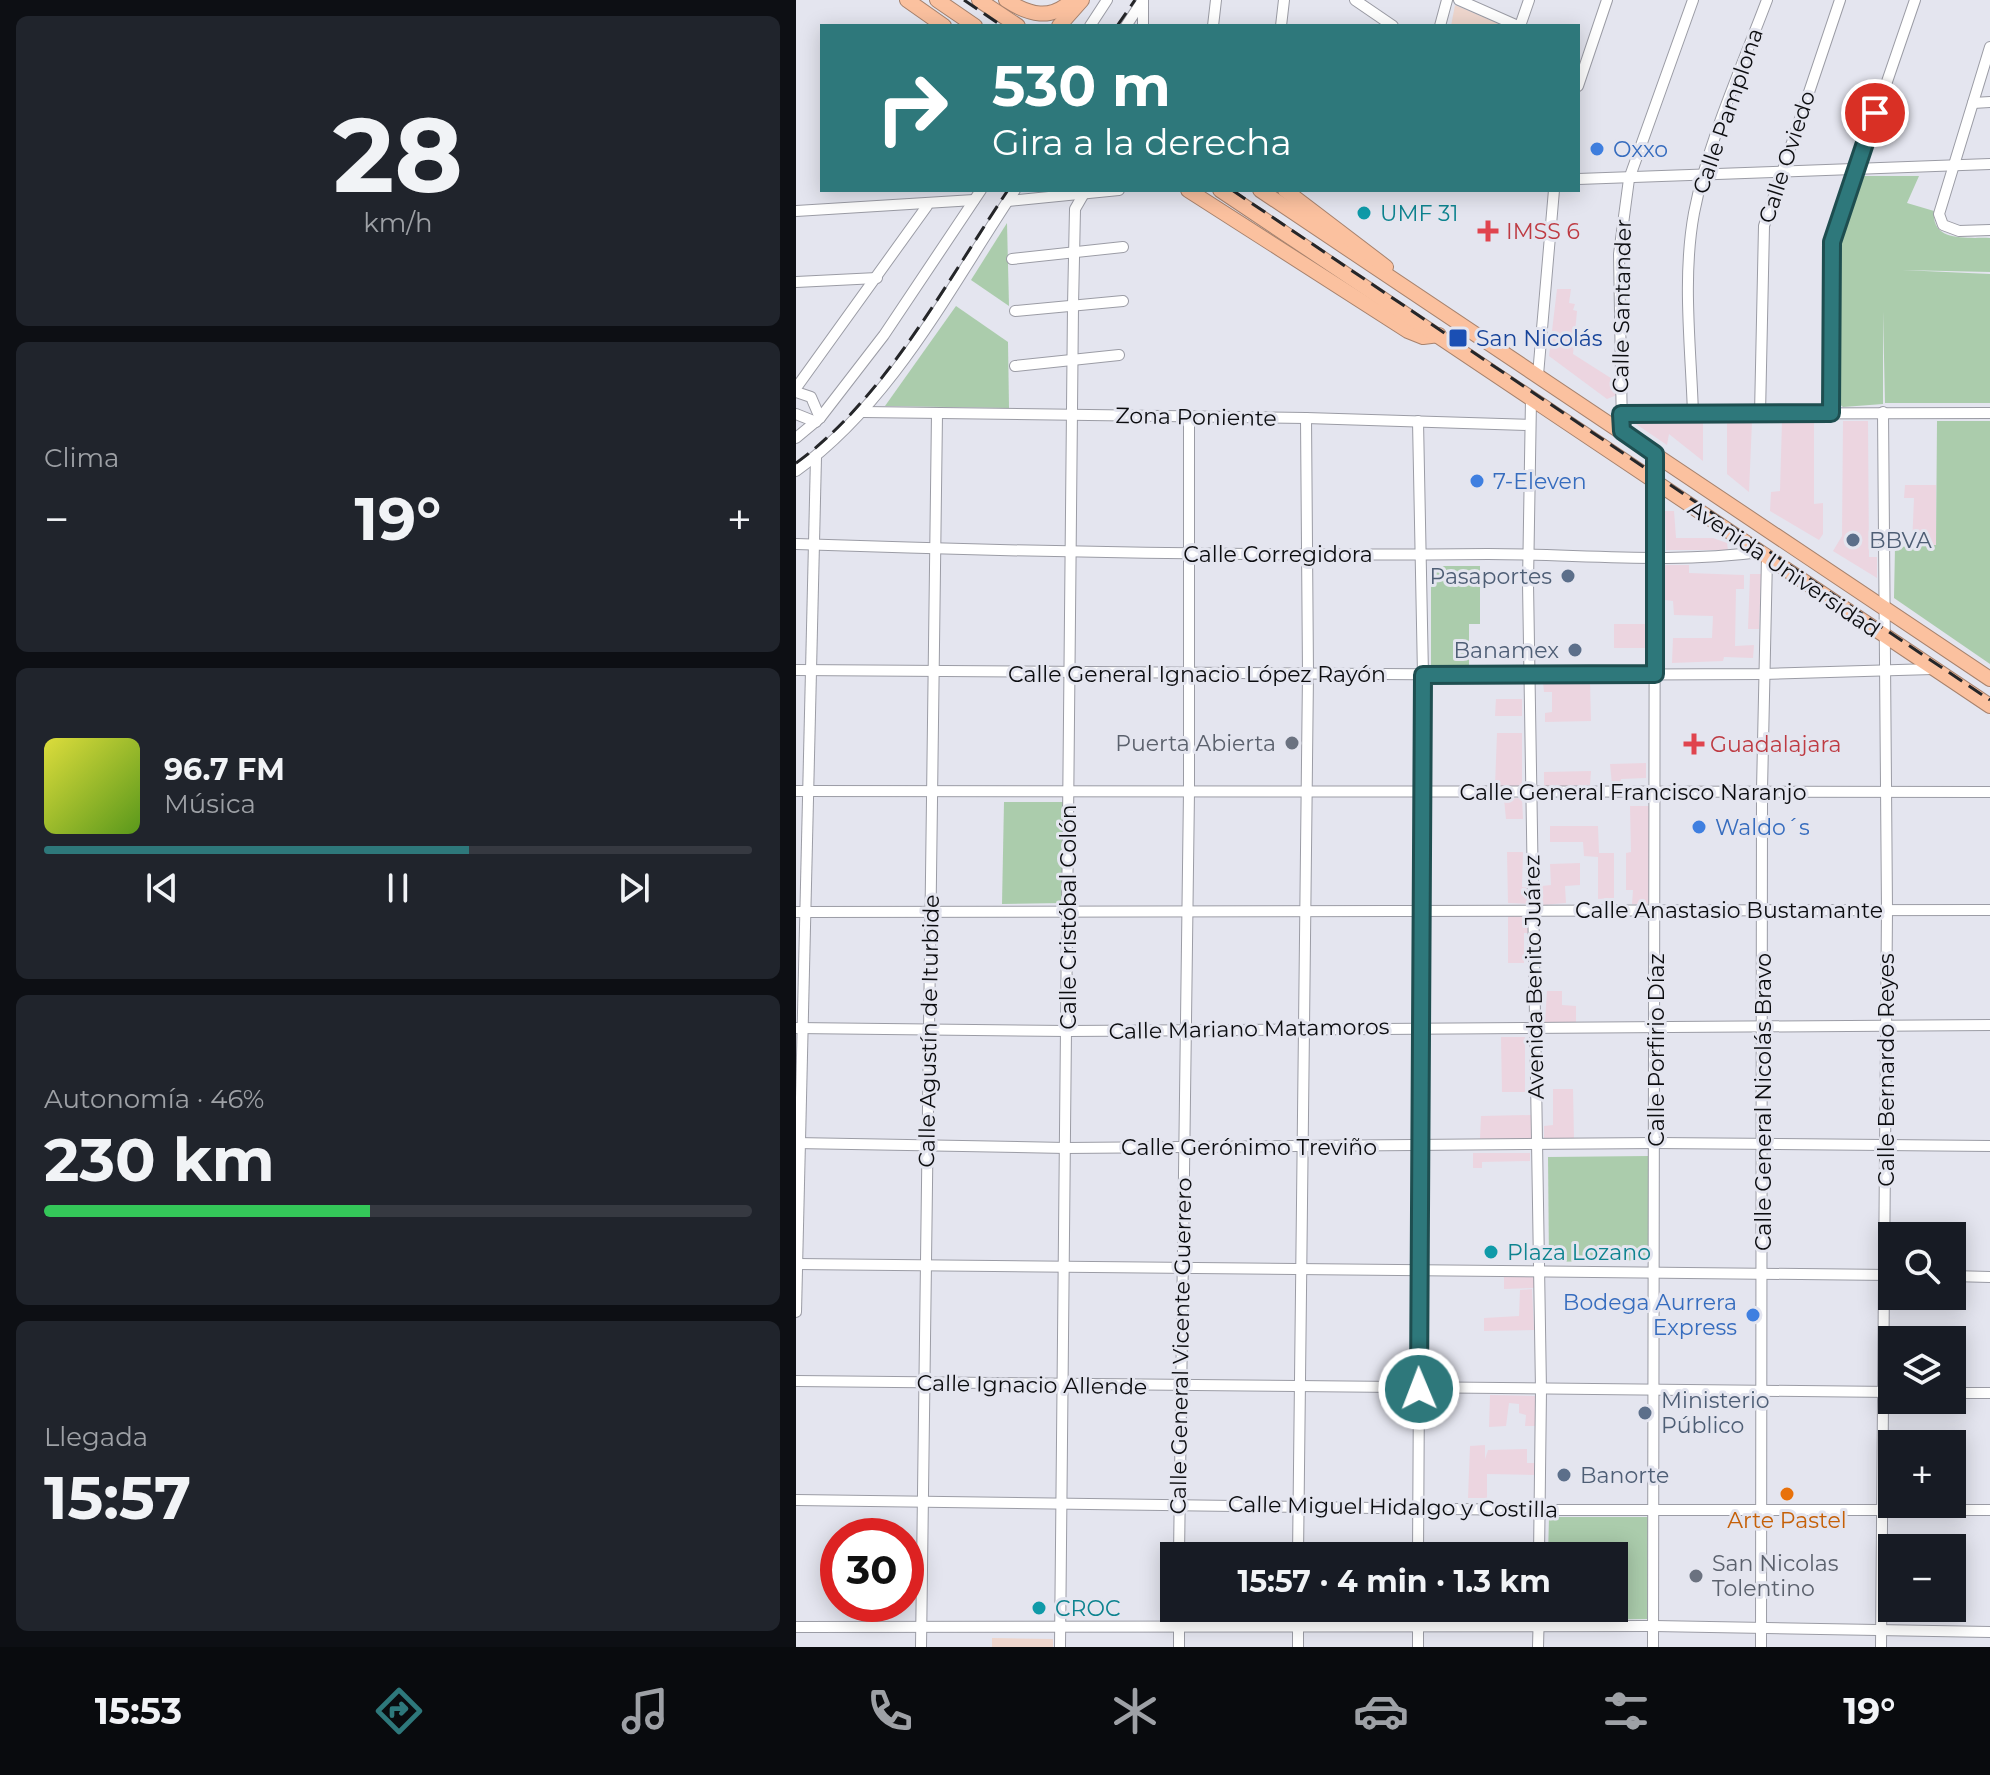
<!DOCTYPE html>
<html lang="es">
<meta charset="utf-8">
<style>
:root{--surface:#171b24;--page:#20242c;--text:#f1f3f6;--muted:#9ea1a6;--line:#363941;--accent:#2e787b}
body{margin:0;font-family:Montserrat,sans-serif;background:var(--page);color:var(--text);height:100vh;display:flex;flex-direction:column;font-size:30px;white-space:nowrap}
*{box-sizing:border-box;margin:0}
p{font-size:26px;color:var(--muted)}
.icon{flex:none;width:44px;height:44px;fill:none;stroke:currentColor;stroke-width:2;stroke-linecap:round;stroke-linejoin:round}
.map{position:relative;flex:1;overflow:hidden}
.sheet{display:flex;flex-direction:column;gap:16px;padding:16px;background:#0d0f14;width:796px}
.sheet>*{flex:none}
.guide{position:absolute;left:24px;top:24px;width:760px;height:168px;border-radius:0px;box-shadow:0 4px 20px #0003;background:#2e787b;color:#fff;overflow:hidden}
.tools{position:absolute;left:1082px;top:1222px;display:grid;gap:16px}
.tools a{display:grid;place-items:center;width:88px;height:88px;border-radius:0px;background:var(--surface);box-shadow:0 4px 20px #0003;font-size:40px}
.speed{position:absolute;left:24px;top:1518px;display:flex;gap:16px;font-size:40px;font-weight:700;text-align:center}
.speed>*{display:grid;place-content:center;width:104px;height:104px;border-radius:50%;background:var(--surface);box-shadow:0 4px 20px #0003;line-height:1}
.speed .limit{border:12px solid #d22;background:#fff;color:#111}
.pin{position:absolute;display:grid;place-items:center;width:68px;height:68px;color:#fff;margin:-34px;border:4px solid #fff;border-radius:50%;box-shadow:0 2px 8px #0007}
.me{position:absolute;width:88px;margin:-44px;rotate:359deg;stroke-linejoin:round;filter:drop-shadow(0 0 6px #0008)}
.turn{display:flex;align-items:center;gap:28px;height:168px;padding:0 40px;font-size:36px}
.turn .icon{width:104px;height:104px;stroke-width:2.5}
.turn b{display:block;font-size:56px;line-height:68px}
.big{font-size:60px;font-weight:700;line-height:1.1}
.sheet .card{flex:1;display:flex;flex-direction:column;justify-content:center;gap:12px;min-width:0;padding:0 28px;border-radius:12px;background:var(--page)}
.sheet .dial{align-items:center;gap:0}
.dial b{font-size:104px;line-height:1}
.song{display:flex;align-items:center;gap:24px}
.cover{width:96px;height:96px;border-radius:12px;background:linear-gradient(135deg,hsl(60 70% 55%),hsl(90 70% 35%))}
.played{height:8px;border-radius:4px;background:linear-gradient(90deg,var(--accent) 60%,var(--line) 60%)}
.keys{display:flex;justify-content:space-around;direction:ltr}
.heat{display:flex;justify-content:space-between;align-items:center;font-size:44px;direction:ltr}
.charge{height:12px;border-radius:6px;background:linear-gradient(90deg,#34c759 46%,var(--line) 0)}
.trip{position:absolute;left:364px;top:1542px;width:468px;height:80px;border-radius:0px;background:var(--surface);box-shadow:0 4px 20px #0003;font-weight:700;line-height:80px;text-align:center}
.tab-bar{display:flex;height:128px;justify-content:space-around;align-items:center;background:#090b0e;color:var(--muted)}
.tab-bar .icon{width:56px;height:56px}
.tab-bar .active{color:var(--accent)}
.tab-bar b{font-size:36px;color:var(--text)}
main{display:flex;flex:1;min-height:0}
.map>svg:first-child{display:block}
.commercial{fill:#ecd5e0}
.education{fill:#eed6cd}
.green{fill:#abccac}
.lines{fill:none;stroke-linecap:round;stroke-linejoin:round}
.minor-casing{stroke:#9b9ca5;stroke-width:12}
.highway-casing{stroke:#a7826d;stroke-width:16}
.minor{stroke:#fff;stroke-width:10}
.highway{stroke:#fbc19f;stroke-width:14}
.rail{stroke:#252629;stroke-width:3;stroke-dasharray:16 8;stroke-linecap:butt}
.route-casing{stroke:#1e4e50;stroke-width:20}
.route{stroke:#2e787b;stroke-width:14}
.shop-dot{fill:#3f7fe0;stroke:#e4e5ef;stroke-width:3}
.culture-dot{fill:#0f9aa8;stroke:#e4e5ef;stroke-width:3}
.health-dot{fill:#e0444e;stroke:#e4e5ef;stroke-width:3}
.transit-dot{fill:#1a4fb4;stroke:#e4e5ef;stroke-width:3}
.service-dot{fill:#5c6f8a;stroke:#e4e5ef;stroke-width:3}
.worship-dot{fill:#6b7280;stroke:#e4e5ef;stroke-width:3}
.food-dot{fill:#e8710a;stroke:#e4e5ef;stroke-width:3}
.labels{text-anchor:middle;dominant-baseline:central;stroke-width:6;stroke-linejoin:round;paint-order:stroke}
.street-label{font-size:22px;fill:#0c0d10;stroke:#e4e5ef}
.shop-label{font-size:22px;fill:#366cbe;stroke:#e4e5ef;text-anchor:start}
.culture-label{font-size:22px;fill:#0d838f;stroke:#e4e5ef;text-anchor:start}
.health-label{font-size:22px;fill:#be3a42;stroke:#e4e5ef;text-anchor:start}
.transit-label{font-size:22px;fill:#164399;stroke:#e4e5ef;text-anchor:start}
.service-label{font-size:22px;fill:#4e5e75;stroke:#e4e5ef;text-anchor:start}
.worship-label{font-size:22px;fill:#5b616d;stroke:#e4e5ef;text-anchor:end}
.food-label{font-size:22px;fill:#c56008;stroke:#e4e5ef}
</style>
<main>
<section class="sheet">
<div class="card dial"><b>28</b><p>km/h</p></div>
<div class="card"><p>Clima</p>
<div class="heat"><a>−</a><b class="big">19°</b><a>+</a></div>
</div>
<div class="card">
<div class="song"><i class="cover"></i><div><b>96.7 FM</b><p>Música</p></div></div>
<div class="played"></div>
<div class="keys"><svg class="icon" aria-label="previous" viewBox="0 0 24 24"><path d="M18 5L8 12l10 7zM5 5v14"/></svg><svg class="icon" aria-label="pause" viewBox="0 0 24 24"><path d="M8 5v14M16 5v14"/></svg><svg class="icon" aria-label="next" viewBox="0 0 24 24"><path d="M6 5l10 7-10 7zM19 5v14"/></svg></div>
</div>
<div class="card"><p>Autonomía · 46%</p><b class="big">230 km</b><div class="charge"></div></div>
<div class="card"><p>Llegada</p><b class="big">15:57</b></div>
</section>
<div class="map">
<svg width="1194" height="1647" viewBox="0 0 1194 1647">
<rect width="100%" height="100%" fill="#e4e5ef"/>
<g class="commercial">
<path d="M761,289H775L773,303L779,304L777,310L781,311L777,354L821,382V395L811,399L753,356Z"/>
<path d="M907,420V461L873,434L871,445L837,422Z"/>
<path d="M931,421H956L953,492L931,474Z"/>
<path d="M986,421H1018V504L1027,503V534L1023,540L974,511L975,492L984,491Z"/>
<path d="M1047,421H1072L1073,557H1081V578L1037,551L1046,536Z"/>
<path d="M1109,485H1140V546L1116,545L1118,498H1108Z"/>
<path d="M869,511H878L880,538H917L931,543L932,550H870Z"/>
<path d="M869,565H893V573L948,575V589H940L939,646L958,645L957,658L928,657L927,661L876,663L877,638H916L917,616L878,615L877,601L869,600Z"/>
<path d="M954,574H965L963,629H952Z"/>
<path d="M818,624H853L852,648H818Z"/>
<path d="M794,681L795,721L749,722V713L756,712V692H748L747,682Z"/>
<path d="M700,699H726V716H699Z"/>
<path d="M701,733H726V783L722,787H699Z"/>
<path d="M850,763V778L825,779L824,785H816L814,764Z"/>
<path d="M795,771L794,785L748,787V772Z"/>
<path d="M726,798L727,819H710L708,799Z"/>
<path d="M834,806H854L853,852L857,853L853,883L858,884V904H836L837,890H830V853L835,852Z"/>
<path d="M754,826H802L803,853H818V898L802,899V857L788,856L787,842H754Z"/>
<path d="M711,852H727L726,887H735V904L712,903Z"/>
<path d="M784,863V885L769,886L770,903L747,905L746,886L755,885L754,864Z"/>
<path d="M712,916H734V933H728V963H712Z"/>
<path d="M751,991H766V1005L780,1006V1022L749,1023Z"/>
<path d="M705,1037H729V1092H706Z"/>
<path d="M757,1089H777L778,1139H748V1126L757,1125Z"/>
<path d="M735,1115V1139H684L685,1116Z"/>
<path d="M677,1153H734V1161L686,1162V1168H677Z"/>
<path d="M708,1277H738V1288L708,1289Z"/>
<path d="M736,1289L738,1330L688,1331V1318L723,1316L724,1290Z"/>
<path d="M694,1395L740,1396L741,1426H729L730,1415L723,1413V1404L713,1403L710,1426L693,1427Z"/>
<path d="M689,1445V1459L692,1450L731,1449V1463H740V1475L691,1474V1498H672L674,1446Z"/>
</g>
<g class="education">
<path d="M659,5L708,26H655Z"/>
<path d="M196,1638L257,1639V1647H196Z"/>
</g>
<g class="green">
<path d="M1068,176H1123L1111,203L1138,211C1135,243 1171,237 1194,238V272L1106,270L1194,274V403H1089L1087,311V404L1047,407L1042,403C1043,350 1033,214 1068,176Z"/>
<path d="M211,223L213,306L175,280Z"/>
<path d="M160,306L212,342L213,408L89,406Z"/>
<path d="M1141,421H1194V664L1098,598L1099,547L1140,545Z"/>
<path d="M635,566H684V624H673V667H635Z"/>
<path d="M208,802H268L267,903L206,904Z"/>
<path d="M853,1156V1260L753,1262L752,1157Z"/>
<path d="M753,1517H855V1619L751,1620V1608H818V1556H752Z"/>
</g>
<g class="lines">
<defs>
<g id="minor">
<path d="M559,0L597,26"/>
<path d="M663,0L722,26"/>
<path d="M294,26L311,0"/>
<path d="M330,26L347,0"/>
<path d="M347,26V0"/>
<path d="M417,26L420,0"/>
<path d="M485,26L488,0"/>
<path d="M644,26L651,0"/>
<path d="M724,26L733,0"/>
<path d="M1194,47L1143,214L1147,225L1163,231L1194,230"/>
<path d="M782,86L811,0"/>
<path d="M1177,103L1194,102"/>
<path d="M782,179L1194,164"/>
<path d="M212,201L323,190"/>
<path d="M0,211L178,200"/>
<path d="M216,259L327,247"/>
<path d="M0,282L81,278"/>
<path d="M219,311L327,301"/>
<path d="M219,366L323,355"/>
<path d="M742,375L758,190"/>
<path d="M0,388L131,206"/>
<path d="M0,392L15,397L24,418"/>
<path d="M735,399L732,583L745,1390L743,1556"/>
<path d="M67,412L510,418L734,425"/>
<path d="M1035,413L1036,242L1119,0"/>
<path d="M0,414L20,422"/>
<path d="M825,414L1194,413"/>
<path d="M897,414C895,349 886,278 898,213C912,141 945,69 971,0"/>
<path d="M964,414L968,226L1044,0"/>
<path d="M622,421L627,675L622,1556"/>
<path d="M826,431L823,254L833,179L897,0"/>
<path d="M0,438L24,418L88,335L185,190"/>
<path d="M0,471C97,401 154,287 219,190"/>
<path d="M0,544C230,552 461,556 692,554C782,554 874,564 964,552"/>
<path d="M0,670L734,675L967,674L1137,669"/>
<path d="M0,791L1194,792"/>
<path d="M0,912L1194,910"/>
<path d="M0,1028L271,1031L1194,1025"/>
<path d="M0,1143L270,1148L860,1143L1194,1146"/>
<path d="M0,1264L1094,1275"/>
<path d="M1156,1276L1194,1277"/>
<path d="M0,1312L20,457"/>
<path d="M0,1381L1096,1392"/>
<path d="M1156,1393H1194"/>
<path d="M0,1500L727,1510H1194"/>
<path d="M383,1556L393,791V417"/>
<path d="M502,1556L512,674L510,418"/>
<path d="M0,1627L858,1626L1194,1632"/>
<path d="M125,1647L141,414"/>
<path d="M264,1647L277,306L279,209L290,190"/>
<path d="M383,1647V1608"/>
<path d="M502,1647V1608"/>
<path d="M622,1647V1608"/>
<path d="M742,1647L743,1608"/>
<path d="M857,1647L859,454"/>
<path d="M965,1647L966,790L971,557"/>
<path d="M1085,1647L1091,910L1087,412"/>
</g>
<g id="highway">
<path d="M111,0L148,26"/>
<path d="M141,0L179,26"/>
<path d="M183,0L222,26"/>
<path d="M210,0C233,15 255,21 276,0"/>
<path d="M263,26L286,0"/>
<path d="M392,190L612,331L627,337L643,335"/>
<path d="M424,190L1194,706"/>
<path d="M464,190L1194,679"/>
<path d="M489,190L590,267"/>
</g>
</defs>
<use href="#minor" class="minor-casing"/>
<use href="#highway" class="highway-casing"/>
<use href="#minor" class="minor"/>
<use href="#highway" class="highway"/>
<g class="rail">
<path d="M168,0L206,26"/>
<path d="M321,26L339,0"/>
<path d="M436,190L1194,700"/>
<path d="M0,463C88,400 152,279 212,190"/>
</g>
</g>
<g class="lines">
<defs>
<path id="route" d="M623,1389L627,675L859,674V454L826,431L825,414L1035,413L1036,242L1079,113"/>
</defs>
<use href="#route" class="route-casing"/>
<use href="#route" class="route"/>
</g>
<g class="shop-dot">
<circle cx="801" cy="149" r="8"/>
<circle cx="681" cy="481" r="8"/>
<circle cx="903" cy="827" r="8"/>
<circle cx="957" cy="1315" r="8"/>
</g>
<g class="culture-dot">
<circle cx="568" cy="213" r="8"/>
<circle cx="695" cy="1252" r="8"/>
<circle cx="243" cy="1608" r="8"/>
</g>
<g class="health-dot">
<path d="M688 219h8v8h8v8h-8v8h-8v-8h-8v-8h8z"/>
<path d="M894 732h8v8h8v8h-8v8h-8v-8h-8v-8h8z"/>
</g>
<rect class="transit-dot" x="652" y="328" width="20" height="20" rx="4"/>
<g class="service-dot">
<circle cx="1057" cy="540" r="8"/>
<circle cx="772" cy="576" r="8"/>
<circle cx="779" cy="650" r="8"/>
<circle cx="849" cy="1413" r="8"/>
<circle cx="768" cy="1475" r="8"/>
</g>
<g class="worship-dot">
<circle cx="496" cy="743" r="8"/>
<circle cx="900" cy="1576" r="8"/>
</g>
<circle class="food-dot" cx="991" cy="1494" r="8"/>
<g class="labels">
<g class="street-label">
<text transform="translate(932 111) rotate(-71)">Calle Pamplona</text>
<text transform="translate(991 157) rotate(-72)">Calle Oviedo</text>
<text transform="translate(826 306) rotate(-89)">Calle Santander</text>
<text transform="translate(400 417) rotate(1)">Zona Poniente</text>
<text x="482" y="554">Calle Corregidora</text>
<text transform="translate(988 569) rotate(34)">Avenida Universidad</text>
<text x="401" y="674">Calle General Ignacio López Rayón</text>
<text x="837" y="792">Calle General Francisco Naranjo</text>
<text x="933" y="910">Calle Anastasio Bustamante</text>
<text transform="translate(272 917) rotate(-90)">Calle Cristóbal Colón</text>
<text transform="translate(738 977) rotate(-91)">Avenida Benito Juárez</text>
<text transform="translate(453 1029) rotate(-1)">Calle Mariano Matamoros</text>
<text transform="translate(133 1031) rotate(-89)">Calle Agustín de Iturbide</text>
<text transform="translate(860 1050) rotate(-90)">Calle Porfirio Díaz</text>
<text transform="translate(1090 1070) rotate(-90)">Calle Bernardo Reyes</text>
<text transform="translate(967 1102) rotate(-90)">Calle General Nicolás Bravo</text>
<text x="453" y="1147">Calle Gerónimo Treviño</text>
<text transform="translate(385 1346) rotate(-89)">Calle General Vicente Guerrero</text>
<text transform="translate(236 1385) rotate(1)">Calle Ignacio Allende</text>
<text transform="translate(597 1507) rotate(1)">Calle Miguel Hidalgo y Costilla</text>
</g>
<g class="shop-label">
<text x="817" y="149">Oxxo</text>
<text x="697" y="481">7-Eleven</text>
<text x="919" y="827">Waldo´s</text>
<text x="941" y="1302" text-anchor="end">Bodega Aurrera<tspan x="941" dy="25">Express</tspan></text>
</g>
<g class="culture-label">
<text x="584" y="213">UMF 31</text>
<text x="711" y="1252">Plaza Lozano</text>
<text x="259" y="1608">CROC</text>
</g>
<g class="health-label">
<text x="710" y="231">IMSS 6</text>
<text x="914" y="744">Guadalajara</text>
</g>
<g class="transit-label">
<text x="680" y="338">San Nicolás</text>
</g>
<g class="service-label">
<text x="1073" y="540">BBVA</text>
<text x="756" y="576" text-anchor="end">Pasaportes</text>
<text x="763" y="650" text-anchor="end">Banamex</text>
<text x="865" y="1400">Ministerio<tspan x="865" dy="25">Público</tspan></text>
<text x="784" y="1475">Banorte</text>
</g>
<g class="worship-label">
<text x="480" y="743">Puerta Abierta</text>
<text x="916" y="1563" text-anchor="start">San Nicolas<tspan x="916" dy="25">Tolentino</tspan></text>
</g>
<g class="food-label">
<text x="991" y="1520">Arte Pastel</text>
</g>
</g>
</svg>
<div class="tools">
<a><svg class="icon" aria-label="search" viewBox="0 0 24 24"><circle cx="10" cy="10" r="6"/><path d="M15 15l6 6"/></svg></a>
<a><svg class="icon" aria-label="layers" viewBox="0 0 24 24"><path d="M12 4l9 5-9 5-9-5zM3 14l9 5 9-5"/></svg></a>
<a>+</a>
<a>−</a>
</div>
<div class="speed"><div class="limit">30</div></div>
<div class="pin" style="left:1079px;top:113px;background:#d93025"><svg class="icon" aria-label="arrive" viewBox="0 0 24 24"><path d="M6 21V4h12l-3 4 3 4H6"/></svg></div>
<svg class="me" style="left:623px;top:1389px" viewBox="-20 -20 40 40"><circle r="17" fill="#2e787b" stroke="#fff" stroke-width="3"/><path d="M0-11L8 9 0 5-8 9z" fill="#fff"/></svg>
<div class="trip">15:57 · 4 min · 1.3 km</div>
<div class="guide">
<div class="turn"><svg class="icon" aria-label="right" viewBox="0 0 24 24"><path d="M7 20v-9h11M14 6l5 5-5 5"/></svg><div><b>530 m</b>Gira a la derecha</div></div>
</div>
</div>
</main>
<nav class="tab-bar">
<b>15:53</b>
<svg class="icon active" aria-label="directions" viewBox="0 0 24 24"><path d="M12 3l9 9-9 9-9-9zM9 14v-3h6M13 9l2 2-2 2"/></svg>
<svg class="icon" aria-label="music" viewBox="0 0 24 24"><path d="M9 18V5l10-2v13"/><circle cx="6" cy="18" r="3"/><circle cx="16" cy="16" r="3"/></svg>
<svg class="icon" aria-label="phone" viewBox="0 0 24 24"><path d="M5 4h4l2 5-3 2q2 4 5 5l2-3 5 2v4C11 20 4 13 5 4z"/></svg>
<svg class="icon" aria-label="climate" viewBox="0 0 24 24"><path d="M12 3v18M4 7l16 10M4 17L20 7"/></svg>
<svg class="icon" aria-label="car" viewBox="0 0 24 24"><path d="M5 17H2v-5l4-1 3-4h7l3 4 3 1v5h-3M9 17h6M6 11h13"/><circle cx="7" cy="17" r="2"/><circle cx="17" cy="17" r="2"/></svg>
<svg class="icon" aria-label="filters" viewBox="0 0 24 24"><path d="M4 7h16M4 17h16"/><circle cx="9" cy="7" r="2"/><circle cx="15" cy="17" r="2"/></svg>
<b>19°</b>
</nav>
